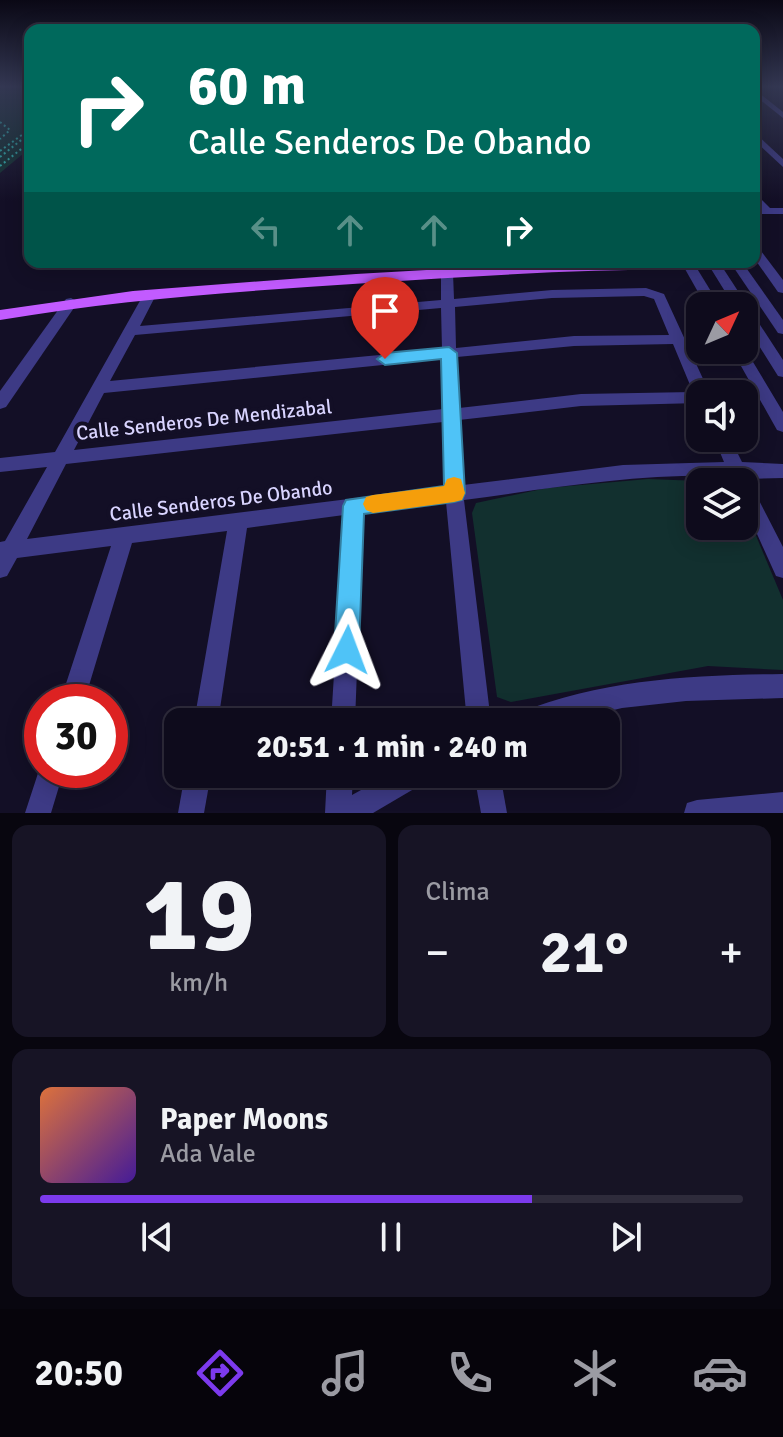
<!DOCTYPE html>
<html lang="es">
<meta charset="utf-8">
<style>
:root{--surface:#0e0b1c;--page:#171425;--text:#f1f3f6;--muted:#9b9ba3;--line:#2e2b3b;--accent:#7c3aed}
body{margin:0;font-family:Signika,sans-serif;background:var(--page);color:var(--text);height:100vh;display:flex;flex-direction:column;font-size:30px;white-space:nowrap}
*{box-sizing:border-box;margin:0}
p{font-size:26px;color:var(--muted)}
.icon{flex:none;width:44px;height:44px;fill:none;stroke:currentColor;stroke-width:2;stroke-linecap:round;stroke-linejoin:round}
.map{position:relative;height:813px;overflow:hidden}
.drawer{display:flex;flex-direction:column;gap:12px;padding:12px;background:#08060f;flex:1}
.drawer>*{flex:none}
.hud{position:absolute;left:24px;top:24px;width:736px;height:244px;border-radius:16px;box-shadow:0 4px 20px #0003,0 0 0 2px var(--line);background:#00695c;color:#fff;overflow:hidden}
.needle{width:52px;rotate:46deg}
.fabs{position:absolute;left:686px;top:292px;display:grid;gap:16px}
.fabs a{display:grid;place-items:center;width:72px;height:72px;border-radius:16px;background:var(--surface);box-shadow:0 4px 20px #0003,0 0 0 2px var(--line);font-size:40px}
.speed{position:absolute;left:24px;top:684px;display:flex;gap:16px;font-size:40px;font-weight:700;text-align:center}
.speed>*{display:grid;place-content:center;width:104px;height:104px;border-radius:50%;background:var(--surface);box-shadow:0 4px 20px #0003,0 0 0 2px var(--line);line-height:1}
.speed .limit{border:12px solid #d22;background:#fff;color:#111}
.pin{position:absolute;display:grid;place-items:center;width:68px;height:68px;color:#fff;margin:-82px -34px;border-radius:50% 50% 50% 0;rotate:-45deg;box-shadow:0 0 8px #0007}
.pin .icon{rotate:45deg}
.me{position:absolute;width:88px;margin:-44px;rotate:3deg;stroke-linejoin:round;filter:drop-shadow(0 0 6px #0008)}
.turn{display:flex;align-items:center;gap:28px;height:168px;padding:0 32px;font-size:36px}
.turn .icon{width:104px;height:104px;stroke-width:2.5}
.turn b{display:block;font-size:56px;line-height:68px}
.lanes{display:flex;align-items:center;height:76px;padding:0 32px;background:#0003;justify-content:center;gap:40px;direction:ltr}
.lanes .off{opacity:.35}
.big{font-size:60px;font-weight:700;line-height:1.1}
.drawer .card{flex:1;display:flex;flex-direction:column;justify-content:center;gap:12px;min-width:0;padding:0 28px;border-radius:16px;background:var(--page)}
.drawer .dial{align-items:center;gap:0}
.dial b{font-size:104px;line-height:1}
.song{display:flex;align-items:center;gap:24px}
.cover{width:96px;height:96px;border-radius:12px;background:linear-gradient(135deg,hsl(20 70% 55%),hsl(260 70% 35%))}
.played{height:8px;border-radius:4px;background:linear-gradient(90deg,var(--accent) 70%,var(--line) 70%)}
.keys{display:flex;justify-content:space-around;direction:ltr}
.heat{display:flex;justify-content:space-between;align-items:center;font-size:44px;direction:ltr}
.drawer .tiles{flex:1;display:grid;gap:12px;grid-template-columns:1fr 1fr}
.card:last-child{grid-column:span 2}
.trip{position:absolute;left:164px;top:708px;width:456px;height:80px;border-radius:16px;background:var(--surface);box-shadow:0 4px 20px #0003,0 0 0 2px var(--line);font-weight:700;line-height:80px;text-align:center}
.dock{display:flex;height:128px;justify-content:space-around;align-items:center;background:#06040b;color:var(--muted)}
.dock .icon{width:56px;height:56px}
.dock .active{color:var(--accent)}
.dock b{font-size:36px;color:var(--text)}
.map>svg:first-child{display:block}
.green{fill:#12302f}
.lines{fill:none;stroke-linecap:round;stroke-linejoin:round}
.path{stroke:#2fb8b0;stroke-width:2;stroke-dasharray:2 3;stroke-linecap:butt}
.minor{fill:#3d3a85;fill-rule:evenodd}
.major{fill:#c25bff;fill-rule:evenodd}
.route{fill:#4fc3f7;stroke:#337fa1;stroke-width:2}
.slow{fill:#f59e0b}
.labels{text-anchor:middle;dominant-baseline:central;stroke-width:8;stroke-linejoin:round;paint-order:stroke}
.street-label{font-size:20px;fill:#d9d4ff;stroke:#130f26}
</style>
<div class="map">
<svg width="783" height="813" viewBox="0 0 783 813">
<rect width="100%" height="100%" fill="#130f26"/>
<g class="green">
<path d="M0,87H30V148L0,173Z"/>
<path d="M648,479L726,482H700V526H744V507L783,600V670L708,666L511,702L497,697L472,513L476,503L547,488Z"/>
</g>
<g class="lines">
<g class="path">
<path d="M0,122L10,130L0,139"/>
<path d="M0,151L30,129"/>
<path d="M0,157L30,133"/>
<path d="M0,166L30,142"/>
</g>
<g class="minor">
<path d="M754,89L783,112V118L754,95Z"/>
<path d="M754,132L783,159V167L754,140Z"/>
<path d="M754,192L770,208H783V214H754V208H759L754,202Z"/>
<path d="M754,246L758,247L783,280V293L778,292L754,258Z"/>
<path d="M681,262H693L720,306H706Z"/>
<path d="M709,262H719L783,360V377L778,376L744,322V306H734L708,264Z"/>
<path d="M734,262H742L783,320V334L778,333L732,265Z"/>
<path d="M447,269L453,273L454,299L552,290L646,288L664,294L710,394H700V403L581,406L459,420L463,485L623,465L724,462L714,438H730L742,462L783,464V478L748,479L783,547V578L776,576L744,505V482H734L731,476C641,473 553,488 464,500L491,722H467L446,502L363,513L355,722H331L344,515L247,528L218,722H194L227,531L132,543L84,702H60L111,546L17,558L7,576L0,578V542L5,541L47,467L0,472V458L55,452L146,290H156L157,293L140,326L441,300V273ZM644,296L654,299L669,335L574,336L456,348L455,307L552,298ZM441,308L442,349L110,381L135,335ZM673,344L693,392L581,394L459,408L457,357L574,346ZM442,359L443,409L74,450L104,393ZM443,422L445,487L27,539L66,464Z"/>
<path d="M71,298L78,302L6,407L0,409V391L66,299Z"/>
<path d="M744,347L783,412V432L777,430L732,350H744Z"/>
<path d="M783,674V698L686,701L622,708L564,722H516L519,713C603,679 694,675 783,674Z"/>
<path d="M42,761V770H64L51,813H25Z"/>
<path d="M185,774H211L204,813H178Z"/>
<path d="M327,774H353L352,795L390,774H428L424,783L373,813H325Z"/>
<path d="M474,774H500L507,813H481Z"/>
<path d="M783,792V813H684L687,803L697,800Z"/>
</g>
<path class="major" d="M744,262L743,268L738,270C614,267 491,275 368,283C245,291 122,299 0,320V310L133,291L356,274L569,262Z"/>
</g>
<linearGradient id="sky" x2="0" y2="1"><stop stop-color="#0a0815"/><stop offset="0.43" stop-color="#333752"/><stop offset="1" stop-color="#333752" stop-opacity="0"/></linearGradient>
<rect width="783" height="201" fill="url(#sky)"/>
<path class="route" d="M449,347L457,353L465,493L462,500L454,502L364,514L359,650L356,659L347,663L338,659L334,650L343,506L346,500L444,486L441,359L385,365L377,359L385,353Z"/>
<path class="slow" d="M454,477L461,479L465,493L462,500L454,502L373,513L366,510L363,504L366,497L373,495L444,486L447,479Z"/>
<g class="labels">
<g class="street-label">
<text transform="translate(204 420) rotate(-6)">Calle Senderos De Mendizabal</text>
<text transform="translate(221 501) rotate(-7)">Calle Senderos De Obando</text>
</g>
</g>
</svg>
<div class="fabs">
<a><svg class="needle" viewBox="-14 -14 28 28"><path d="M0-13l5 13h-10z" fill="#e53935"/><path d="M0 13l5-13h-10z" fill="#9b9ba3"/></svg></a>
<a><svg class="icon" aria-label="sound" viewBox="0 0 24 24"><path d="M4 9h4l5-4v14l-5-4H4zM17 9q2 3 0 6"/></svg></a>
<a><svg class="icon" aria-label="layers" viewBox="0 0 24 24"><path d="M12 4l9 5-9 5-9-5zM3 14l9 5 9-5"/></svg></a>
</div>
<div class="speed"><div class="limit">30</div></div>
<div class="pin" style="left:385px;top:359px;background:#d93025"><svg class="icon" aria-label="arrive" viewBox="0 0 24 24"><path d="M6 21V4h12l-3 4 3 4H6"/></svg></div>
<svg class="me" style="left:347px;top:650px" viewBox="-20 -20 40 40"><path d="M0-17L14 15 0 8-14 15z" fill="#4fc3f7" stroke="#fff" stroke-width="4"/></svg>
<div class="trip">20:51 · 1 min · 240 m</div>
<div class="hud">
<div class="turn"><svg class="icon" aria-label="right" viewBox="0 0 24 24"><path d="M7 20v-9h11M14 6l5 5-5 5"/></svg><div><b>60 m</b>Calle Senderos De Obando</div></div>
<div class="lanes"><svg class="icon off" aria-label="left" viewBox="0 0 24 24"><path d="M17 20v-9H6M10 6l-5 5 5 5"/></svg><svg class="icon off" aria-label="ahead" viewBox="0 0 24 24"><path d="M12 20V5M6 11l6-6 6 6"/></svg><svg class="icon off" aria-label="ahead" viewBox="0 0 24 24"><path d="M12 20V5M6 11l6-6 6 6"/></svg><svg class="icon" aria-label="right" viewBox="0 0 24 24"><path d="M7 20v-9h11M14 6l5 5-5 5"/></svg></div>
</div>
</div>
<section class="drawer">
<div class="tiles">
<div class="card dial"><b>19</b><p>km/h</p></div>
<div class="card"><p>Clima</p>
<div class="heat"><a>−</a><b class="big">21°</b><a>+</a></div>
</div>
<div class="card">
<div class="song"><i class="cover"></i><div><b>Paper Moons</b><p>Ada Vale</p></div></div>
<div class="played"></div>
<div class="keys"><svg class="icon" aria-label="previous" viewBox="0 0 24 24"><path d="M18 5L8 12l10 7zM5 5v14"/></svg><svg class="icon" aria-label="pause" viewBox="0 0 24 24"><path d="M8 5v14M16 5v14"/></svg><svg class="icon" aria-label="next" viewBox="0 0 24 24"><path d="M6 5l10 7-10 7zM19 5v14"/></svg></div>
</div>
</div>
</section>
<nav class="dock">
<b>20:50</b>
<svg class="icon active" aria-label="directions" viewBox="0 0 24 24"><path d="M12 3l9 9-9 9-9-9zM9 14v-3h6M13 9l2 2-2 2"/></svg>
<svg class="icon" aria-label="music" viewBox="0 0 24 24"><path d="M9 18V5l10-2v13"/><circle cx="6" cy="18" r="3"/><circle cx="16" cy="16" r="3"/></svg>
<svg class="icon" aria-label="phone" viewBox="0 0 24 24"><path d="M5 4h4l2 5-3 2q2 4 5 5l2-3 5 2v4C11 20 4 13 5 4z"/></svg>
<svg class="icon" aria-label="climate" viewBox="0 0 24 24"><path d="M12 3v18M4 7l16 10M4 17L20 7"/></svg>
<svg class="icon" aria-label="car" viewBox="0 0 24 24"><path d="M5 17H2v-5l4-1 3-4h7l3 4 3 1v5h-3M9 17h6M6 11h13"/><circle cx="7" cy="17" r="2"/><circle cx="17" cy="17" r="2"/></svg>
</nav>
